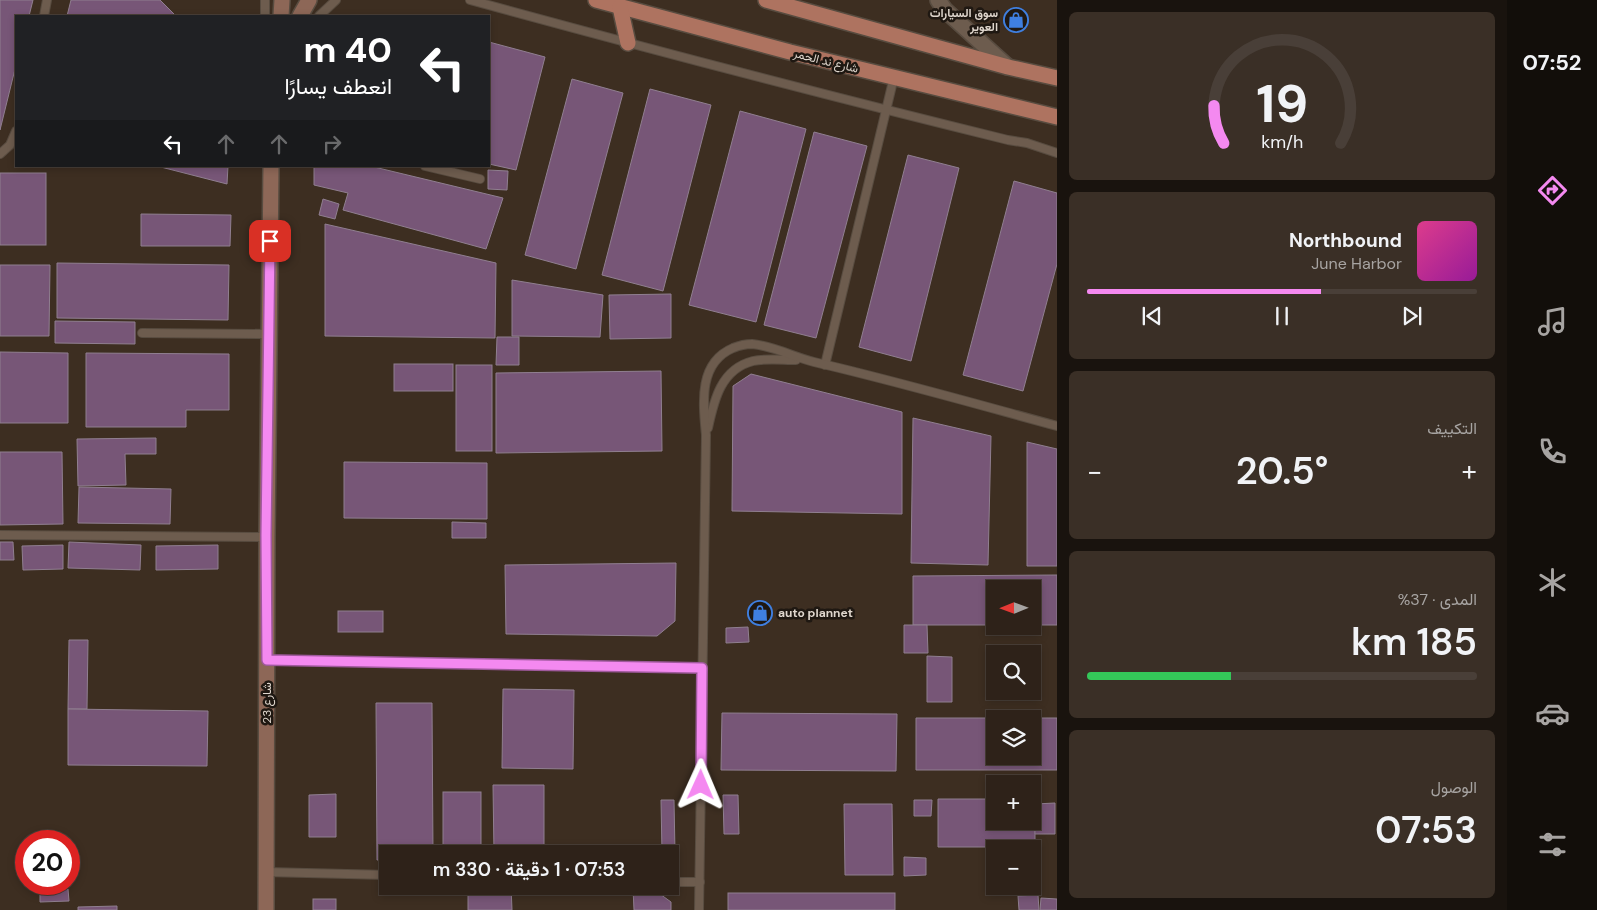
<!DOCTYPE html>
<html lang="ar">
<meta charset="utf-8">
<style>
:root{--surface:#2e2219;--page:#3a2f26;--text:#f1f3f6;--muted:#a7a4a2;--line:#493f38;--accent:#f489f0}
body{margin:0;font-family:"DM Sans",Vazirmatn,sans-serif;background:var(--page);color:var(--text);direction:rtl;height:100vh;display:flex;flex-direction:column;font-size:19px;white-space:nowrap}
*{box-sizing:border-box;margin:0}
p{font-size:16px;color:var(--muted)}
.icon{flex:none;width:28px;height:28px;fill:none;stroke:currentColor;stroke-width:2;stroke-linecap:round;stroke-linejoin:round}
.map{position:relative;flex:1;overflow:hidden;direction:ltr}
.details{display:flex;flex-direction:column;gap:12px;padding:12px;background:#19130e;width:450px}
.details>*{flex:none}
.guide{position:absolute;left:15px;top:15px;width:475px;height:152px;border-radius:0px;box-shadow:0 2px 8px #0003,0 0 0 1px var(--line);direction:rtl;background:#202124;color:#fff;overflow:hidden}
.needle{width:32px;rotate:269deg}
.buttons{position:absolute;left:986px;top:580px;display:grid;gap:10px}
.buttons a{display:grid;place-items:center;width:55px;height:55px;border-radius:0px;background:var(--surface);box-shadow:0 2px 8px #0003,0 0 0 1px var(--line);font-size:25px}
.speed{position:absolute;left:15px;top:830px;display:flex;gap:10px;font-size:25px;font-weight:700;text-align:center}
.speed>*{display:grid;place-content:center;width:65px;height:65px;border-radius:50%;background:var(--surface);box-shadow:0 2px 8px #0003,0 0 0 1px var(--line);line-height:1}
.speed .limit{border:8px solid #d22;background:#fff;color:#111}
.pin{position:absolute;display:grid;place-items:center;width:42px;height:42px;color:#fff;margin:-21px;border-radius:10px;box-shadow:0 2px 8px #0006}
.me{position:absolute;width:55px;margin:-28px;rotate:1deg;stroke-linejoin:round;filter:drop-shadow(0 0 4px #0008)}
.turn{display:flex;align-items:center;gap:18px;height:105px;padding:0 15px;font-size:22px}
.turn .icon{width:65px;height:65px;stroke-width:2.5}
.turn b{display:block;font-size:35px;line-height:42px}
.lanes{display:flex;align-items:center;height:48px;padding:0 15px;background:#0003;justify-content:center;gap:25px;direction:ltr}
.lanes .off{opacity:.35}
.big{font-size:38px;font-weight:600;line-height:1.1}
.details .widget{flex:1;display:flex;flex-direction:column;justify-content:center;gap:8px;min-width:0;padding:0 18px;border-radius:8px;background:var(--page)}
.details .dial{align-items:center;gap:0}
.dial svg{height:130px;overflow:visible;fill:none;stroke:var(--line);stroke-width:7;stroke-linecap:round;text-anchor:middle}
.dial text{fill:var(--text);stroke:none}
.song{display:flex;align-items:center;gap:15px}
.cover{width:60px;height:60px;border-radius:8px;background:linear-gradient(135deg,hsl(330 70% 55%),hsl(300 70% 35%))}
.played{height:5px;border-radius:2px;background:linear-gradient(90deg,var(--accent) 60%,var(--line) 60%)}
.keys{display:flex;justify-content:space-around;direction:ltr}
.heat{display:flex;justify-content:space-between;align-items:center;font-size:28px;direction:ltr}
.charge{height:8px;border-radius:4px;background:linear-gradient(90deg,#34c759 37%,var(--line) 0)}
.trip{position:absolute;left:379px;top:845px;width:300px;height:50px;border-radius:0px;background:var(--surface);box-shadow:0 2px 8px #0003,0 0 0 1px var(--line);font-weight:600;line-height:50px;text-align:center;direction:rtl}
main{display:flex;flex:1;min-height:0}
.menu{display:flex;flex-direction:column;width:90px;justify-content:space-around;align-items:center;background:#120e0a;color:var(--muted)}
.menu .icon{width:35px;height:35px}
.menu .current{color:var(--accent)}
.menu b{font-size:22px;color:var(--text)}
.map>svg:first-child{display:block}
.building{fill:#775677;stroke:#907f90;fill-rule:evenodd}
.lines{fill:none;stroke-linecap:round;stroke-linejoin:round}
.lane-casing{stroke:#584c40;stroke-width:10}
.street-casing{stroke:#584c40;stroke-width:18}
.secondary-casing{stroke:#584c40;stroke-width:18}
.primary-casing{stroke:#584c40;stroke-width:18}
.lane{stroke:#6d5c4e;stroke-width:8}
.street{stroke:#6d5c4e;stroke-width:15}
.secondary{stroke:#8d6757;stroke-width:15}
.primary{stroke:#ae7360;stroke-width:15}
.route-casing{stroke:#9f599c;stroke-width:12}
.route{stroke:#f489f0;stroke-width:9}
.labels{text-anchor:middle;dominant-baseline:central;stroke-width:5;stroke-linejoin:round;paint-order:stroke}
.poi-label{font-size:12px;font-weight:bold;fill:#dfd6cd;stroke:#1f1812;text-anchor:end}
.street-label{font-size:12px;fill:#dfd6cd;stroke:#1f1812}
</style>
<main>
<nav class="menu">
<b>07:52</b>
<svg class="icon current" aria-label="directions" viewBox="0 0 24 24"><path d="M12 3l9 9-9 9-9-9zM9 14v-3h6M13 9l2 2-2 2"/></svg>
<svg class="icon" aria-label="music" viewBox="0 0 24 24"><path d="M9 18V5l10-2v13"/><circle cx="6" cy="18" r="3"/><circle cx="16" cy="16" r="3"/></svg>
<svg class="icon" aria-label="phone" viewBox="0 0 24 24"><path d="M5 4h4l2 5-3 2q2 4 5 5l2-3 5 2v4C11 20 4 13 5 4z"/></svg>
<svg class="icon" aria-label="climate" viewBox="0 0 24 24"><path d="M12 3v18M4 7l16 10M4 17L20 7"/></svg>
<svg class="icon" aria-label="car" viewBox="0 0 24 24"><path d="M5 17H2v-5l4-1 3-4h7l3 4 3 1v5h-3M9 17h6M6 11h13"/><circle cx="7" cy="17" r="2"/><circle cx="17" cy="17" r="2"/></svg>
<svg class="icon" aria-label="filters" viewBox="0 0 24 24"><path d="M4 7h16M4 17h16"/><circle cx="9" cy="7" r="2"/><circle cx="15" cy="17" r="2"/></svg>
</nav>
<section class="details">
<div class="widget dial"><svg viewBox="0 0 100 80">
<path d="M14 69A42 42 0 1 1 86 69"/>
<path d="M14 69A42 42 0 0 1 8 46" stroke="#f489f0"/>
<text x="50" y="56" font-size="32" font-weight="700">19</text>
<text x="50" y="72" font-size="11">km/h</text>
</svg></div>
<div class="widget">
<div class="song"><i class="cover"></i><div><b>Northbound</b><p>June Harbor</p></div></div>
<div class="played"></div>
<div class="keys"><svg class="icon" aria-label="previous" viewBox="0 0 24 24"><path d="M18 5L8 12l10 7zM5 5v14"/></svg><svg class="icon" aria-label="pause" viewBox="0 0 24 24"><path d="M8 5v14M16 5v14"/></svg><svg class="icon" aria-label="next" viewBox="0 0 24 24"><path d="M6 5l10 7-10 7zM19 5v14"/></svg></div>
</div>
<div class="widget"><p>التكييف</p>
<div class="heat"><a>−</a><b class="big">20.5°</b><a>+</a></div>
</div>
<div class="widget"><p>المدى · 37%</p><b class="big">185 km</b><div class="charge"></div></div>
<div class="widget"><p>الوصول</p><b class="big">07:53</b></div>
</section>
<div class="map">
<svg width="1057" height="910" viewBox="0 0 1057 910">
<rect width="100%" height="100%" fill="#3d2e21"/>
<g class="building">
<path d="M0,0H33L29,16H16V65L0,130Z"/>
<path d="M71,0H160L176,16H67Z"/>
<path d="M489,42L545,57L516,170L489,164Z"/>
<path d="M572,79L623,93L576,269L525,255Z"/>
<path d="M650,89L711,105L663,291L602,275Z"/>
<path d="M740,111L806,129L756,322L689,305Z"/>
<path d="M814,132L867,146L816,338L764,325Z"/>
<path d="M908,155L959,168L911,361L859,347Z"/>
<path d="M157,166H228L227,184Z"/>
<path d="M314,166H370L503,198L486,249L343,210L348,193L314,185Z"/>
<path d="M488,170L508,171L507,190L488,189Z"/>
<rect x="0" y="173" width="46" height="72"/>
<path d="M1014,181L1057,193V264L1023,391L963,375Z"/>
<path d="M323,199L339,204L335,219L319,215Z"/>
<path d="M141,214L231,215L230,246H141Z"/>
<path d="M325,224L496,263L495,338L325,336Z"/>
<path d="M57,263L229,265L228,320L57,318Z"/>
<path d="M0,265H50L49,336H0Z"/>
<path d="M512,280L603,295L600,337L512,336Z"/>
<path d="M671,294V338L610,339L609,295Z"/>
<path d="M55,321L135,322V344L55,343Z"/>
<path d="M497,337H519V365H496Z"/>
<path d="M0,352L68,353V423H0Z"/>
<path d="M86,353L229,354V410H186V427H86Z"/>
<rect x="394" y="364" width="59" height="27"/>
<rect x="456" y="365" width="36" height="86"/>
<path d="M661,371L662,451L496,453V373Z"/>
<path d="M751,374L902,412V514L732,511L733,386Z"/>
<path d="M913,418L991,436L988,565L911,563Z"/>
<path d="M156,438V454H125L126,485L78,486L77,439Z"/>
<path d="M1027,442L1057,449V566H1027Z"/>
<path d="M0,452H62L63,524L0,525Z"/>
<path d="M344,462L487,463V519L344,518Z"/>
<path d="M79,487L171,489L170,524L78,523Z"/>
<path d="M452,522L486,523V538H452Z"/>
<path d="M0,542H13L14,560H0Z"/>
<path d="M69,542L141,545L140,570L68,568Z"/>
<path d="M63,545V569L23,570L22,546Z"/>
<path d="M218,545V569L156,570V546Z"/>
<path d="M676,563L675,621L657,636L506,634L505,565Z"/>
<path d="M1057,575V625H1032V589H995V625H913V576Z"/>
<rect x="338" y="611" width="45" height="21"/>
<path d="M904,625H927L928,653H904Z"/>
<path d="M748,627L749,642L726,643V628Z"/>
<path d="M69,640H88L87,709H68Z"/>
<path d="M927,656L952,657V702H927Z"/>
<path d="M503,689L574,690L573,769L502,768Z"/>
<path d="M376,703H432L433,854H388V860H377Z"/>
<path d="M68,709L208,711L207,766L68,765Z"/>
<path d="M722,713L897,714L896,771L721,770Z"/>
<path d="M916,718H1057V770H916ZM995,719H1032V756H995Z"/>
<path d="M493,785H544V854H494Z"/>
<rect x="443" y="792" width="38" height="62"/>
<path d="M336,794V837H309V795Z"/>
<path d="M723,795H738L739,834H724Z"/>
<path d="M938,799H995V821H1032V799H1035V847H938Z"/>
<path d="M661,800H674L675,853H662Z"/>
<path d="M914,800H932L931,816H914Z"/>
<path d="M1055,803V834H1035V804Z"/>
<path d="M844,804H892L893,875H845Z"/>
<path d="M904,857L926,858V875L904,876Z"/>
<path d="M468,886H511L512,910H468Z"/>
<path d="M649,886L671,902V910H634L633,888Z"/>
<path d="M68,889L69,901L40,902V890Z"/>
<rect x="728" y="893" width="167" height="17"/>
<path d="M1038,895L1039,910H1019L1018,896Z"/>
<path d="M1041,898L1057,899V910H1040Z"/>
<rect x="313" y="899" width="23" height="11"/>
<path d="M117,906V910H78V907Z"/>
</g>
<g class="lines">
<defs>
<g id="lane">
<path d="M265,0V16"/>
<path d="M470,0C649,49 828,96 1008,140L1027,143L1057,153"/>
<path d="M44,16L47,0"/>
<path d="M319,16L336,0"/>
<path d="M0,154L10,145L16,131"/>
<path d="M425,166L480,179"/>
<path d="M142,333L270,334"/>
<path d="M825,365L894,77"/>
<path d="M708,428C714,400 721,369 753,361C766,358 782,360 796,360"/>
<path d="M0,535L267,537"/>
<path d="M267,660L703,668"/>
<path d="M266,872L388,875"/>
<path d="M670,882H700"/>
<path d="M699,910L706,435C703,403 698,363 733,348C738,346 747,344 752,344C773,346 794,357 814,362C896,381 976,404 1057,426"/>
</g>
<path id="street" d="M938,0L945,10L1008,67"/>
<g id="secondary">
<path d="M281,16L282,0"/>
<path d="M300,16L309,0"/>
<path d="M266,910L267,537L271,166"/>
</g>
<g id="primary">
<path d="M596,0L790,52L1057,117"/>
<path d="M766,0L1008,67L1057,78"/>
<path d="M620,7L628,43"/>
</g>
</defs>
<use href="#lane" class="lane-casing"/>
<use href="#street" class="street-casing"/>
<use href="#secondary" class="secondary-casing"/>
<use href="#primary" class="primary-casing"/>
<use href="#lane" class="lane"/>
<use href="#street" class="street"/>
<use href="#secondary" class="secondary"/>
<use href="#primary" class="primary"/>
</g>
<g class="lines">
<defs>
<path id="route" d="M270,241L266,536L267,660L702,668L701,785"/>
</defs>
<use href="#route" class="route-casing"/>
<use href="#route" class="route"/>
</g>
<defs>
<symbol id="shop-ring" viewBox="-11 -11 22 22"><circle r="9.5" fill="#1f1812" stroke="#3f7fe0" stroke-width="1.5"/><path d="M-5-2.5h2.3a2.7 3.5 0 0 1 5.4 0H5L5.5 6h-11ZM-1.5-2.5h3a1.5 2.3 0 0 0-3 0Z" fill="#3f7fe0"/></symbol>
</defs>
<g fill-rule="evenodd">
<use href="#shop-ring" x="1002" y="6" width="28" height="28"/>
<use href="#shop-ring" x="746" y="599" width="28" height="28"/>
</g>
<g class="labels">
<g class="poi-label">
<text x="998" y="13">سوق السيارات<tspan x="998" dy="14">العوير</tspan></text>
<text x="778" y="613" text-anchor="start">auto plannet</text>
</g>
<g class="street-label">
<text transform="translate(826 61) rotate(14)">شارع ند الحمر</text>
<text transform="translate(267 703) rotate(-90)">شارع 23</text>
</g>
</g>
</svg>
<div class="buttons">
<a><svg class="needle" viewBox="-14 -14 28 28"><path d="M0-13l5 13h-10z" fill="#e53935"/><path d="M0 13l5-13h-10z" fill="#a7a4a2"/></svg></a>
<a><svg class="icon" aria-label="search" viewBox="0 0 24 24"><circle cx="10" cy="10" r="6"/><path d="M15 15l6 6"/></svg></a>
<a><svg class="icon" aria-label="layers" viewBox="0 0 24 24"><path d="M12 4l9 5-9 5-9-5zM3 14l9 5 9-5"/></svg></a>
<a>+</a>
<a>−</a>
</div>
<div class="speed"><div class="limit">20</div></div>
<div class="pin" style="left:270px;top:241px;background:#d93025"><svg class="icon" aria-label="arrive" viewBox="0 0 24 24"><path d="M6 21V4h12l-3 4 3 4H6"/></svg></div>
<svg class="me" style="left:701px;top:785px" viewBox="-20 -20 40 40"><path d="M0-17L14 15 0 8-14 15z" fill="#f489f0" stroke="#fff" stroke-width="4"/></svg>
<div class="trip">07:53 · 1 دقيقة · 330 m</div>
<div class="guide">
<div class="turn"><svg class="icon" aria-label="left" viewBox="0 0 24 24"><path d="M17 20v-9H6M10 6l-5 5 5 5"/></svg><div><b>40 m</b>انعطف يسارًا</div></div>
<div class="lanes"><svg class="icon" aria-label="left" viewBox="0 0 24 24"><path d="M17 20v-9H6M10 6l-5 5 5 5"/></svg><svg class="icon off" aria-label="ahead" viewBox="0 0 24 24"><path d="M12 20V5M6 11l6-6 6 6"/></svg><svg class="icon off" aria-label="ahead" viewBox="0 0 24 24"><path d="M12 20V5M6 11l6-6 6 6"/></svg><svg class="icon off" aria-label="right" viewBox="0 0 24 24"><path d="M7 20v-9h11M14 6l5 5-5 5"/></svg></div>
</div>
</div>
</main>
